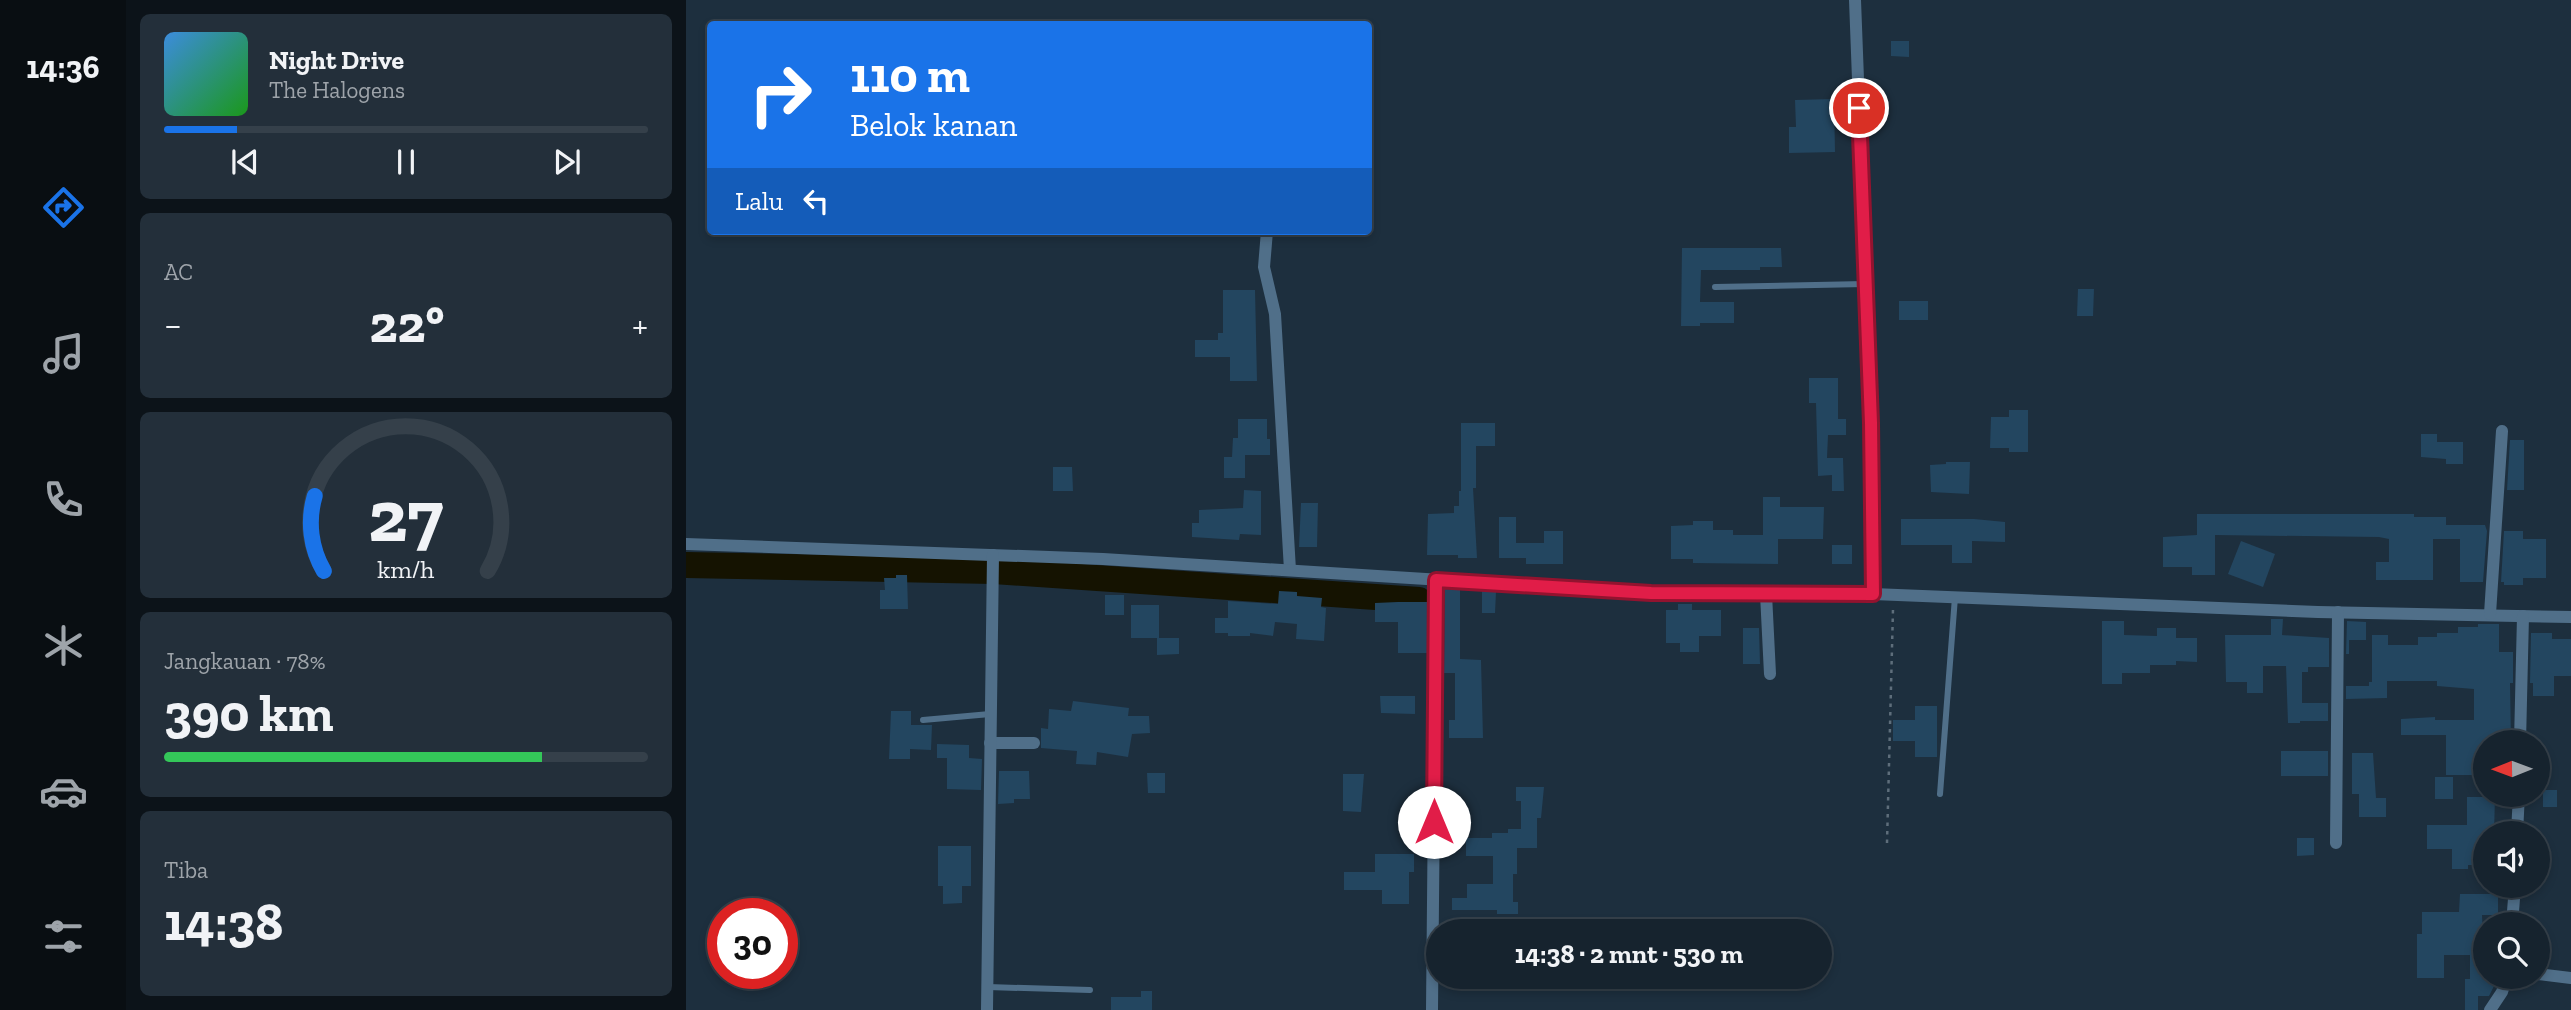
<!DOCTYPE html>
<html lang="id">
<meta charset="utf-8">
<style>
:root{--surface:#16232e;--page:#232f3a;--text:#f1f3f6;--muted:#9ea4aa;--line:#35404a;--accent:#1a73e8}
body{margin:0;font-family:"Zilla Slab",serif;background:var(--page);color:var(--text);height:100vh;display:flex;flex-direction:column;font-size:26px;white-space:nowrap}
*{box-sizing:border-box;margin:0}
p{font-size:23px;color:var(--muted)}
.icon{flex:none;width:38px;height:38px;fill:none;stroke:currentColor;stroke-width:2;stroke-linecap:round;stroke-linejoin:round}
.map{position:relative;flex:1;overflow:hidden}
.panel{display:flex;flex-direction:column;gap:14px;padding:14px;background:#0c1319;width:560px}
.panel>*{flex:none}
.guide{position:absolute;left:21px;top:21px;width:665px;height:214px;border-radius:7px;box-shadow:0 4px 10px #0003,0 0 0 2px var(--line);background:#1a73e8;color:#fff;overflow:hidden}
.needle{width:46px;rotate:269deg}
.buttons{position:absolute;left:1787px;top:730px;display:grid;gap:14px}
.buttons a{display:grid;place-items:center;width:77px;height:77px;border-radius:50%;background:var(--surface);box-shadow:0 4px 10px #0003,0 0 0 2px var(--line);font-size:35px}
.speed{position:absolute;left:21px;top:898px;display:flex;gap:14px;font-size:35px;font-weight:700;text-align:center}
.speed>*{display:grid;place-content:center;width:91px;height:91px;border-radius:50%;background:var(--surface);box-shadow:0 4px 10px #0003,0 0 0 2px var(--line);line-height:1}
.speed .limit{border:10px solid #d22;background:#fff;color:#111}
.pin{position:absolute;display:grid;place-items:center;width:60px;height:60px;color:#fff;margin:-30px;border:4px solid #fff;border-radius:50%;box-shadow:0 2px 7px #0007}
.me{position:absolute;width:77px;margin:-38px;rotate:0deg;stroke-linejoin:round;filter:drop-shadow(0 0 5px #0008)}
.turn{display:flex;align-items:center;gap:24px;height:147px;padding:0 28px;font-size:32px}
.turn .icon{width:91px;height:91px;stroke-width:2.5}
.turn b{display:block;font-size:49px;line-height:60px}
.then{display:flex;align-items:center;height:66px;padding:0 28px;background:#0003;gap:14px;font-size:26px}
.big{font-size:52px;font-weight:700;line-height:1.1}
.panel .card{flex:1;display:flex;flex-direction:column;justify-content:center;gap:10px;min-width:0;padding:0 24px;border-radius:10px;background:var(--page)}
.panel .dial{align-items:center;gap:0}
.dial svg{height:182px;overflow:visible;fill:none;stroke:var(--line);stroke-width:7;stroke-linecap:round;text-anchor:middle}
.dial text{fill:var(--text);stroke:none}
.song{display:flex;align-items:center;gap:21px}
.cover{width:84px;height:84px;border-radius:10px;background:linear-gradient(135deg,hsl(210 70% 55%),hsl(120 70% 35%))}
.played{height:7px;border-radius:4px;background:linear-gradient(90deg,var(--accent) 15%,var(--line) 15%)}
.keys{display:flex;justify-content:space-around;direction:ltr}
.heat{display:flex;justify-content:space-between;align-items:center;font-size:38px;direction:ltr}
.charge{height:10px;border-radius:5px;background:linear-gradient(90deg,#34c759 78%,var(--line) 0)}
.trip{position:absolute;left:740px;top:919px;width:406px;height:70px;border-radius:35px;background:var(--surface);box-shadow:0 4px 10px #0003,0 0 0 2px var(--line);font-weight:700;line-height:70px;text-align:center}
main{display:flex;flex:1;min-height:0}
.dock{display:flex;flex-direction:column;width:126px;justify-content:space-around;align-items:center;background:#090e12;color:var(--muted)}
.dock .icon{width:49px;height:49px}
.dock .on{color:var(--accent)}
.dock b{font-size:32px;color:var(--text)}
.map>svg:first-child{display:block}
.lines{fill:none;stroke-linecap:round;stroke-linejoin:round}
.river{stroke:#151301;stroke-width:26}
.building{fill:#234660}
.path{stroke:#5e6e7b;stroke-width:2.5;stroke-dasharray:3.5 5;stroke-linecap:butt}
.service{stroke:#506f89;stroke-width:6}
.minor{stroke:#506f89;stroke-width:12}
.route-casing{stroke:#92132f;stroke-width:18}
.route{stroke:#e11d48;stroke-width:12}
</style>
<main>
<nav class="dock">
<b>14:36</b>
<svg class="icon on" aria-label="directions" viewBox="0 0 24 24"><path d="M12 3l9 9-9 9-9-9zM9 14v-3h6M13 9l2 2-2 2"/></svg>
<svg class="icon" aria-label="music" viewBox="0 0 24 24"><path d="M9 18V5l10-2v13"/><circle cx="6" cy="18" r="3"/><circle cx="16" cy="16" r="3"/></svg>
<svg class="icon" aria-label="phone" viewBox="0 0 24 24"><path d="M5 4h4l2 5-3 2q2 4 5 5l2-3 5 2v4C11 20 4 13 5 4z"/></svg>
<svg class="icon" aria-label="climate" viewBox="0 0 24 24"><path d="M12 3v18M4 7l16 10M4 17L20 7"/></svg>
<svg class="icon" aria-label="car" viewBox="0 0 24 24"><path d="M5 17H2v-5l4-1 3-4h7l3 4 3 1v5h-3M9 17h6M6 11h13"/><circle cx="7" cy="17" r="2"/><circle cx="17" cy="17" r="2"/></svg>
<svg class="icon" aria-label="filters" viewBox="0 0 24 24"><path d="M4 7h16M4 17h16"/><circle cx="9" cy="7" r="2"/><circle cx="15" cy="17" r="2"/></svg>
</nav>
<section class="panel">
<div class="card">
<div class="song"><i class="cover"></i><div><b>Night Drive</b><p>The Halogens</p></div></div>
<div class="played"></div>
<div class="keys"><svg class="icon" aria-label="previous" viewBox="0 0 24 24"><path d="M18 5L8 12l10 7zM5 5v14"/></svg><svg class="icon" aria-label="pause" viewBox="0 0 24 24"><path d="M8 5v14M16 5v14"/></svg><svg class="icon" aria-label="next" viewBox="0 0 24 24"><path d="M6 5l10 7-10 7zM19 5v14"/></svg></div>
</div>
<div class="card"><p>AC</p>
<div class="heat"><a>−</a><b class="big">22°</b><a>+</a></div>
</div>
<div class="card dial"><svg viewBox="0 0 100 80">
<path d="M14 69A42 42 0 1 1 86 69"/>
<path d="M14 69A42 42 0 0 1 10 36" stroke="#1a73e8"/>
<text x="50" y="56" font-size="32" font-weight="700">27</text>
<text x="50" y="72" font-size="11">km/h</text>
</svg></div>
<div class="card"><p>Jangkauan · 78%</p><b class="big">390 km</b><div class="charge"></div></div>
<div class="card"><p>Tiba</p><b class="big">14:38</b></div>
</section>
<div class="map">
<svg width="1885" height="1010" viewBox="0 0 1885 1010">
<rect width="100%" height="100%" fill="#1d2f3e"/>
<g class="lines">
<path class="river" d="M0,565L308,571L733,600"/>
</g>
<g class="building">
<path d="M1205,41H1223V57L1205,56Z"/>
<path d="M1148,99L1149,152L1103,153V127H1110L1109,100Z"/>
<path d="M996,248H1095L1096,267H1074V270H1015L1014,302H1048V323H1014V326H995Z"/>
<path d="M1392,289H1408L1407,316H1391Z"/>
<path d="M537,290H569L571,381H544V357H509V340H532V333H537Z"/>
<rect x="1213" y="301" width="29" height="19"/>
<path d="M1123,378H1152V419H1160V435H1142L1141,458H1157L1158,491H1146V475L1132,476L1130,403H1123Z"/>
<path d="M1323,410H1342V452H1323V448H1304L1305,417H1323Z"/>
<path d="M552,419H581V439H584V455H559V478H538V457H546L547,438H552Z"/>
<path d="M775,423H809V446H790V488H787L791,558H772V555H741L742,514L768,513V506H773V491H775Z"/>
<path d="M1735,434H1751V442H1777V464H1760V459L1735,457Z"/>
<path d="M1824,440H1838V490H1821Z"/>
<path d="M1260,462H1284L1283,494L1245,492L1244,465L1260,464Z"/>
<path d="M367,467H386L387,491H367Z"/>
<path d="M558,490L575,491V535L554,534L553,540L506,537V523H513V510L557,508Z"/>
<path d="M1077,497H1094V507H1138L1137,539H1092V564L1007,563V559H985V526L1007,525V521H1027V530H1047V535H1077Z"/>
<path d="M615,503H632L631,547H613Z"/>
<path d="M1511,514H1728V517H1760V525H1799L1801,531L1797,582H1774V539H1747V580H1690V562H1703V539L1693,537L1529,535V575H1506V567H1477V537L1511,535Z"/>
<path d="M813,517H830V543H858V531H877V564H840V558H813Z"/>
<path d="M1215,519H1288L1319,522V542L1286,541V563H1266V545H1215Z"/>
<path d="M1818,531H1837V539H1860V578H1837V585H1818V582H1815Z"/>
<path d="M1555,541L1589,554L1577,587L1542,574Z"/>
<rect x="1146" y="545" width="20" height="19"/>
<path d="M210,575H221L222,609H194V590H199L198,578H210Z"/>
<path d="M759,589L774,590V659L795,660L797,738H763V720H769V673H758Z"/>
<path d="M593,591L611,592V596L636,598L635,607L640,608L638,641L610,639L611,624L589,622L587,636L564,633V636H542V633H529V618H542V601L592,604Z"/>
<path d="M796,591L810,592L809,613H796Z"/>
<rect x="419" y="595" width="19" height="20"/>
<path d="M712,602H741V653H712V622H689V603Z"/>
<path d="M992,604H1006V610H1035V636H1013V652H994V643H980V610H992Z"/>
<rect x="445" y="605" width="28" height="33"/>
<path d="M1585,619H1597L1596,635L1643,638V667H1622V672H1616V703H1642V721H1614V723H1602L1600,666H1577V693H1561V682H1540L1539,635H1585Z"/>
<path d="M1416,621H1438V635L1471,636V628H1490V638H1511V662L1490,661V665H1464V673H1436V684H1416Z"/>
<path d="M1661,621L1680,622V640H1663V654H1660Z"/>
<path d="M1792,624H1813V652H1827V683H1824L1825,742H1799V775H1760V735H1715V719L1749,717V720H1788V689L1751,686V681H1701V698L1660,699V686H1683V682H1686V635H1702V645H1732V637H1751V633H1772V627H1792Z"/>
<path d="M1057,628H1073L1074,664H1057Z"/>
<path d="M1845,633H1866V639H1885V676H1868V696H1847V683H1844Z"/>
<path d="M471,638H493V654L471,655Z"/>
<path d="M694,696H729V714L695,713Z"/>
<path d="M387,701L443,708L442,716H463L464,733L446,734L442,757L411,752L410,765L390,764L391,751L355,748V728L362,729L363,709L385,711Z"/>
<path d="M1229,706H1251V757H1229V741H1207V720H1229Z"/>
<path d="M205,711H225V725H246L245,750L224,749V759H203Z"/>
<path d="M251,744L283,745V758L296,759L295,790L261,789V758H251Z"/>
<rect x="1595" y="751" width="47" height="25"/>
<path d="M1666,753H1687L1690,798H1700V817H1673V794H1666Z"/>
<path d="M313,771H343L344,799H328V803L312,804Z"/>
<path d="M461,773H479V793H462Z"/>
<path d="M657,774H678L675,812L657,811Z"/>
<rect x="1749" y="777" width="18" height="22"/>
<path d="M830,787H858L855,818H851V848H831V874H827V902H832V914H811V910H766V898H781V884H807V856H780V838H806V833H822V829H835V801H830Z"/>
<rect x="1857" y="790" width="14" height="17"/>
<path d="M1781,797H1809L1808,833H1799V865H1782V869H1766V849H1741V825H1781Z"/>
<path d="M1611,838H1628V855L1611,856Z"/>
<path d="M252,846H285V886H276V903L257,904V886H252Z"/>
<path d="M689,854H728V872H723V904H696V890H658V872H689Z"/>
<path d="M1774,894H1812V915H1796L1799,979H1810V982L1803,996H1792V1010H1779V979H1784V955H1758V978H1731V934H1736V912H1773Z"/>
<path d="M455,991H466V1010H425V997H455Z"/>
</g>
<g class="lines">
<path class="path" d="M1201,843L1207,609"/>
<g class="service">
<path d="M1029,287L1179,284"/>
<path d="M237,720L304,714"/>
<path d="M1254,794L1269,597"/>
<path d="M302,987L404,990"/>
</g>
<g class="minor">
<path d="M1169,0L1185,423L1187,594"/>
<path d="M581,231L578,267L589,314L604,570"/>
<path d="M0,544L417,559L965,593L1187,594L1632,612L1885,617"/>
<path d="M1080,594L1084,674"/>
<path d="M1804,614L1816,431"/>
<path d="M1834,742L1837,616"/>
<path d="M304,743H348"/>
<path d="M1831,833L1833,794"/>
<path d="M1650,843L1652,612"/>
<path d="M1826,924L1829,886"/>
<path d="M1852,974L1885,978"/>
<path d="M301,1010L307,555"/>
<path d="M746,1010L750,580"/>
<path d="M1804,1010L1816,992L1821,976"/>
</g>
</g>
<g class="lines">
<defs>
<path id="route" d="M748,822L750,580L965,593L1187,594L1185,423L1173,108"/>
</defs>
<use href="#route" class="route-casing"/>
<use href="#route" class="route"/>
</g>
</svg>
<div class="buttons">
<a><svg class="needle" viewBox="-14 -14 28 28"><path d="M0-13l5 13h-10z" fill="#e53935"/><path d="M0 13l5-13h-10z" fill="#9ea4aa"/></svg></a>
<a><svg class="icon" aria-label="sound" viewBox="0 0 24 24"><path d="M4 9h4l5-4v14l-5-4H4zM17 9q2 3 0 6"/></svg></a>
<a><svg class="icon" aria-label="search" viewBox="0 0 24 24"><circle cx="10" cy="10" r="6"/><path d="M15 15l6 6"/></svg></a>
</div>
<div class="speed"><div class="limit">30</div></div>
<div class="pin" style="left:1173px;top:108px;background:#d93025"><svg class="icon" aria-label="arrive" viewBox="0 0 24 24"><path d="M6 21V4h12l-3 4 3 4H6"/></svg></div>
<svg class="me" style="left:748px;top:822px" viewBox="-20 -20 40 40"><circle r="19" fill="#fff"/><path d="M0-13L10 11 0 6-10 11z" fill="#e11d48"/></svg>
<div class="trip">14:38 · 2 mnt · 530 m</div>
<div class="guide">
<div class="turn"><svg class="icon" aria-label="right" viewBox="0 0 24 24"><path d="M7 20v-9h11M14 6l5 5-5 5"/></svg><div><b>110 m</b>Belok kanan</div></div>
<div class="then">Lalu<svg class="icon" aria-label="left" viewBox="0 0 24 24"><path d="M17 20v-9H6M10 6l-5 5 5 5"/></svg></div>
</div>
</div>
</main>
